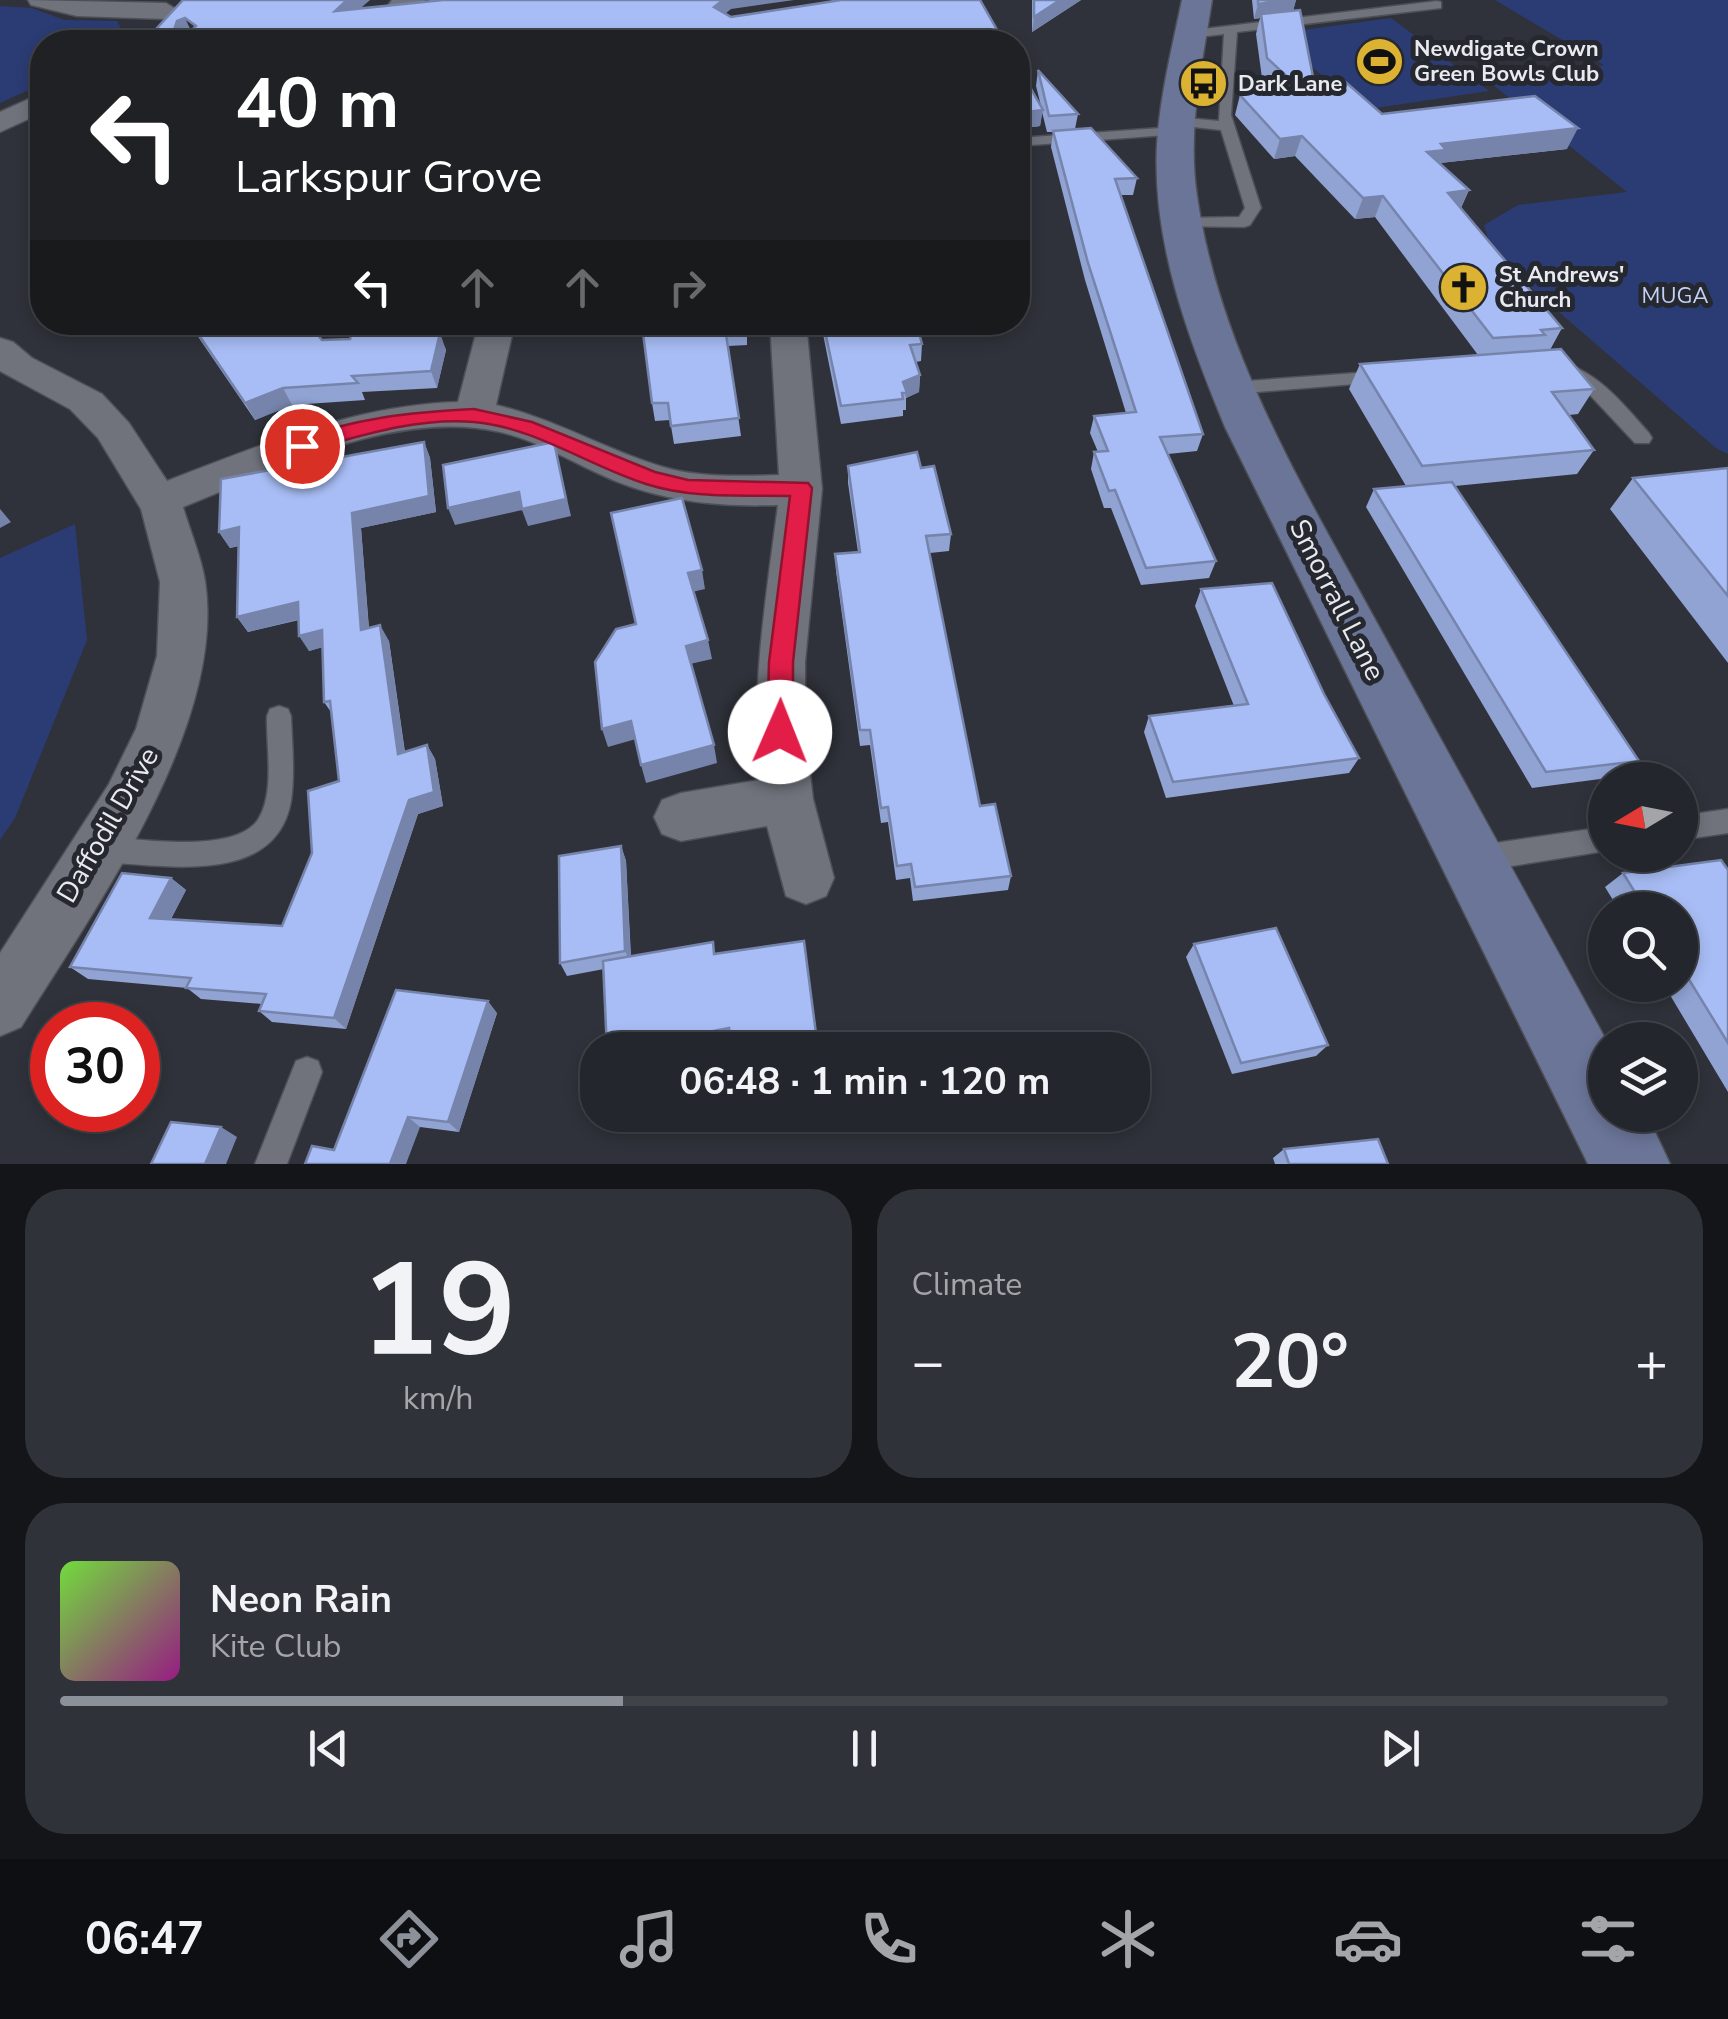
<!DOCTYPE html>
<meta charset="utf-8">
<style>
:root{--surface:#23262c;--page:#2f3238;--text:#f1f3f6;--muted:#a3a5a9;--line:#404348;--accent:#8c9099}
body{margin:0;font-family:"Nunito Sans",sans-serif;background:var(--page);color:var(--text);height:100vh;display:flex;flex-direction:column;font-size:38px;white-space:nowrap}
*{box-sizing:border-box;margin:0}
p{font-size:32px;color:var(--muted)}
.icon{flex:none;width:55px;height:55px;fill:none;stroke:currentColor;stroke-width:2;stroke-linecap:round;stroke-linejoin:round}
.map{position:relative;height:1164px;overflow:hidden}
.panel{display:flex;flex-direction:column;gap:25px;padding:25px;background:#131518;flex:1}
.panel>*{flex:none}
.guide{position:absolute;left:30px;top:30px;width:1000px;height:305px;border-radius:40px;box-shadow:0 5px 15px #0003,0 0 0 2px var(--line);background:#202124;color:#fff;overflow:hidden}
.needle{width:65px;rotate:260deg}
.controls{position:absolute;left:1588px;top:762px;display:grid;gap:20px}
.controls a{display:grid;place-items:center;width:110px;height:110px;border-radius:50%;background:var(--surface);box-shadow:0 5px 15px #0003,0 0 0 2px var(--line);font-size:50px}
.speed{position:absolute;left:30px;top:1002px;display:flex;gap:20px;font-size:50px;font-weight:700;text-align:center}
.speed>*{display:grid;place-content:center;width:130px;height:130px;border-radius:50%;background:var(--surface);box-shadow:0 5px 15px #0003,0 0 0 2px var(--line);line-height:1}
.speed .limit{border:15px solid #d22;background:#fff;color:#111}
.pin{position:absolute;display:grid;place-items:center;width:85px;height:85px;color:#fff;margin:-42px;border:5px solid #fff;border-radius:50%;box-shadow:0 2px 10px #0007}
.me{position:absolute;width:110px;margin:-55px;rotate:1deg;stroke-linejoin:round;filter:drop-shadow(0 0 8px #0008)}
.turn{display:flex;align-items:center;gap:35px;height:210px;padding:0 40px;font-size:45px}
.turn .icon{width:130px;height:130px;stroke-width:2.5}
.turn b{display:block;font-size:70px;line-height:85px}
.lanes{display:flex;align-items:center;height:95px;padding:0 40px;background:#0003;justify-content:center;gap:50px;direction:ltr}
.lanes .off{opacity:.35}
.big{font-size:75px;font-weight:700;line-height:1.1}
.panel .widget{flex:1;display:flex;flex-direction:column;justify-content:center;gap:15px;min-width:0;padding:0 35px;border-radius:40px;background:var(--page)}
.panel .dial{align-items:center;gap:0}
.dial b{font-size:130px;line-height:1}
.song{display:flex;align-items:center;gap:30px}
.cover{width:120px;height:120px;border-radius:15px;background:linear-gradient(135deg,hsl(100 70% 55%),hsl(310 70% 35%))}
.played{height:10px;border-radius:5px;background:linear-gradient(90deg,var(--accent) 35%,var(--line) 35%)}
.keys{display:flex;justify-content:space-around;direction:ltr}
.heat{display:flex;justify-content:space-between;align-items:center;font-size:55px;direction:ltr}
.panel .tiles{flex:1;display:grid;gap:25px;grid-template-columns:1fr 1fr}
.widget:last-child{grid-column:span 2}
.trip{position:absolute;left:580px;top:1032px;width:570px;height:100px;border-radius:40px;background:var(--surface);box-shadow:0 5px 15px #0003,0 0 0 2px var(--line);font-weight:700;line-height:100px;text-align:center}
.tabs{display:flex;height:160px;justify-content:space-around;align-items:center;background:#0e0f12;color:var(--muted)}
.tabs .icon{width:70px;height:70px}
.tabs .current{color:var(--accent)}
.tabs b{font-size:45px;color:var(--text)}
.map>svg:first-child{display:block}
.green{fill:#2b3c74}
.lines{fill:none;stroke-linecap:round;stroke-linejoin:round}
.lane-casing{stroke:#4d5057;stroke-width:3}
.street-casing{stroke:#4d5057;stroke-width:3}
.secondary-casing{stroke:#4d5057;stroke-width:3}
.lane{fill:#70737c;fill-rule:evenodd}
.street{fill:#70737c;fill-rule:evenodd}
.secondary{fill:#6b7598;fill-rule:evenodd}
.wall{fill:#90a3d3}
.shaded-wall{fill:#7684ac}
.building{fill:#a8bdf5;stroke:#7684ac;stroke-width:2.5;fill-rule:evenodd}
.route{fill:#e11d48;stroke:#92132f;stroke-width:2.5}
.labels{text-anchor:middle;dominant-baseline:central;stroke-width:10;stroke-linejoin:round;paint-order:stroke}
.far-poi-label{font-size:22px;font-weight:bold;fill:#e8eaef;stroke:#25282f;text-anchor:start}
.far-park-label{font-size:22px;fill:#c3d1f6;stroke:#25282f}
.street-label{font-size:28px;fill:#e8eaef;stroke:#25282f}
</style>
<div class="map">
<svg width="1728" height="1164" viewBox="0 0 1728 1164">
<rect width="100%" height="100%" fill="#2f323a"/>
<g class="green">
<path d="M1495,0H1728V454L1716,448L1493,255L1484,225L1518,205L1627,192L1492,84L1604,65Z"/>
<path d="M0,6L32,8L64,20L117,21L122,30L103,42H42V84L0,103Z"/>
<path d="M1391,18L1489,91L1362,110L1274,34Z"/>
<path d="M75,524L87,640L15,818L0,840V558Z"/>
</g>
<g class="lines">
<defs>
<g id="lane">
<path d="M1437,1L1441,2V8L1237,32L1231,115L1261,208L1250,225L1244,227L1176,226V220L1182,218L1239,217L1245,208L1221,130L1175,125L1168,121L1175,117L1219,121L1224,34L1191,38L1186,37V31Z"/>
<path d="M1175,127L1182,131L1180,134L1018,146V138Z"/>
<path d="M1564,363C1600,374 1625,406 1649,433L1652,438L1649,443H1635L1590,395L1557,373L1555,369Z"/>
<path d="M1384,371L1391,373V381L1233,394L1223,388L1233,382Z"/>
<path d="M279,706L288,709L291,716C292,744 295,773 291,801C276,887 164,865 101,862L91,858L87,849L91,840L101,836C138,839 238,855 259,818C275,791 266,745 267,716L270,709Z"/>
<path d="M1728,809V833L1680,840V816Z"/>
<path d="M1605,827V851L1474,872L1464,868L1460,859L1464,850L1474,846Z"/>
<path d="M307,1057L318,1061L322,1072L287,1164H255L296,1061Z"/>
</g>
<g id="street">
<path d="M28,0L166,3L179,11L166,19L77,16L31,5Z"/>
<path d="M392,0H425C418,10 404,12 393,9L389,4Z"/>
<path d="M42,93V113L0,132V112Z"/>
<path d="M479,322H515L496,405C555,419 606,450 663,467C700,478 741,476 779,475L770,322H806L822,489L805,662V732L813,799L834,878L826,896L806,904L786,896L767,826L681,841L662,834L654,817L662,800L681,793L759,780C751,687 766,597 778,505C721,507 666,502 613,480C575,464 539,441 500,432C394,408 279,469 183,507C190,531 201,556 205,581C227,725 94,910 21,1027L0,1036V953L109,784L136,729L157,656L160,582L141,509L98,438L70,409L0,371V338L13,342L32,358L102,394L129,423L167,481C261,445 355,405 458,402Z"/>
</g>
<path id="secondary" d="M1182,0H1212C1202,65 1187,130 1197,196C1220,355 1308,496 1383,634C1457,769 1532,904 1606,1040L1605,1115H1647L1670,1164H1588L1225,427C1188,337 1152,243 1157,144C1160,96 1172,48 1182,0Z"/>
</defs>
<use href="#lane" class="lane-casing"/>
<use href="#street" class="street-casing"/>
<use href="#secondary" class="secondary-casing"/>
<use href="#lane" class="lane"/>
<use href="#street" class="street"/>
<use href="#secondary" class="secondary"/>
</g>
<g class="wall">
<path d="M1032,0H1081L1032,32Z"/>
<path d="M1252,0H1296L1293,11L1314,82L1382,114L1567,149L1440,163L1469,190L1461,208L1562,328L1550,350L1594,389L1578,414L1569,415L1594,450L1577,474L1455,486L1639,761L1623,776L1532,788L1366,507L1374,489L1406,486L1349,389L1360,364L1478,355L1375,217L1355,219L1295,156L1274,159L1235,115L1240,95L1273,89L1262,78L1256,34L1260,18L1254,19Z"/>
<path d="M1018,66L1041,106L1036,86L1038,70L1078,114L1075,129L1137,178L1133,195H1121L1203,434L1197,451L1168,454L1216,561L1209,578L1141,585L1111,508H1104L1091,469L1094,452H1098L1090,433L1094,416L1126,413L1085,280L1051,147L1053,132H1047L1042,112L1040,126L1018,129Z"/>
<path d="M188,322H307L322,340L350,339L355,322H441L438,333L446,350L437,388L362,392L365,400L292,405L255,420Z"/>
<path d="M664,322H769L767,330L747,332V345L728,346L741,436L674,444L670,420L655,421L652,403Z"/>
<path d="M808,322H916L922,344L921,361L916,362L920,375L919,392L906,398V410H903V416L841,424L821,324L810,326Z"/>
<path d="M424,442L430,458L436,512L361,528L369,628L389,641L405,752L427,745L435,759L443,806L418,814L346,1029L272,1022L259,1011L262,1004L201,999L187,988L88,979L70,967L171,878L186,890L171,919L282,926L312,853L339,781L331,712L324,702L322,647L309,651L299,620L248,632L237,617L239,546L230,548L219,532Z"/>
<path d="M848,466L921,468L951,534L949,551L930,553L980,806L1011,876L1008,890L913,901L910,878L896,880L888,822L881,823L870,745L860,746L836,571L835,554L858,552L848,483Z"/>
<path d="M1728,468V663L1610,509L1633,478Z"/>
<path d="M1201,589L1359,758L1349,773L1166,798L1144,732L1149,716L1234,706L1195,606Z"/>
<path d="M621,846L626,861L631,956L716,954L804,941L819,1050H731L730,1040L680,1050H607L604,969L567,976L560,963Z"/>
<path d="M1728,870V1092L1664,985H1680V910H1619L1605,887L1623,873Z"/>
<path d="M1194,944L1328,1045L1316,1056L1232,1074L1186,957Z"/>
<path d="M497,1013L459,1132L420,1127L334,1150Z"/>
<path d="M1284,1149L1388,1164H1275L1273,1158Z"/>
</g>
<g class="shaded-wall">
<path d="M347,0H370L340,26L335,11Z"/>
<path d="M723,0H794L731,9L715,22L714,7Z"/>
<path d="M1060,0H1081L1032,32L1034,17Z"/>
<path d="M1284,0H1296L1292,14H1261L1260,18L1254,19L1258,4Z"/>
<path d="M185,18L192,33L175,27L177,21Z"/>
<path d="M1043,110L1040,126L1018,129V113Z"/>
<path d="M1578,128L1567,149L1440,163L1427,152L1441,144Z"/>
<path d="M1302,136L1295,156L1274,159L1280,139Z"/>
<path d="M1469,190L1459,211L1448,193Z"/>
<path d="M1383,196L1375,217L1355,219L1363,198Z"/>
<path d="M431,322H441L433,351L427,334Z"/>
<path d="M440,333L446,350L437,388L431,371Z"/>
<path d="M920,375L919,392L906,398L903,382Z"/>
<path d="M283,388L292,405L255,420L245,403Z"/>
<path d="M424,442L430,458L436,512L361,528L370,645L361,630L352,513Z"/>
<path d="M554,442L571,516L528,526L522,510L455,525L448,508Z"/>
<path d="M0,509L11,522L0,528Z"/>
<path d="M239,527L249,543L230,548L219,532Z"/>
<path d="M702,570L705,589L692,592L688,573Z"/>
<path d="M298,602L308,617L248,632L237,617Z"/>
<path d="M380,625L389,641L407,768L398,754Z"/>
<path d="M322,630L331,645L309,651L299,636Z"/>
<path d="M708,640L712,659L690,664L686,646Z"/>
<path d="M631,721L636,739L608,747L602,729Z"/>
<path d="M427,745L435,759L443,806L418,814L346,1029L334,1018Z"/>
<path d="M714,745L717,763L646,783L641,765Z"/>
<path d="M621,846L626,861L631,964L625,951Z"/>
<path d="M171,878L186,890L165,930L150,918Z"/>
<path d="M488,1001L497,1013L459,1132L448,1122Z"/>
<path d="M408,1117L420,1127L406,1164H390Z"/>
<path d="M221,1127L237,1137L226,1164H205Z"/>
</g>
<g class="building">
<path d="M183,0H347L335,11L443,0H723L714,7L731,17L841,0H980L1004,42H144ZM185,18L196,26L192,30L175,27L177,21Z"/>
<path d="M1034,0H1060L1034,17Z"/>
<path d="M1258,0H1284L1258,4Z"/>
<path d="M1300,10L1314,82L1341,78L1382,114L1535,96L1578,128L1441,144L1446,150L1427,152L1469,190L1448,193L1562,328L1541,330L1545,335L1493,338L1383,196L1363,198L1302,136L1280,139L1240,95L1296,85L1267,58L1261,14Z"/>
<path d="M1018,66L1043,110L1018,113Z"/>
<path d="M1038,70L1078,114L1049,116Z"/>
<path d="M1091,128L1137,178L1115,179L1203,434L1160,437L1216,561L1146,568L1115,490L1109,491L1094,452L1108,451L1094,416L1136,412L1088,263L1053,131Z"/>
<path d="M190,322H307L322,340L350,339L355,322H431L427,334L440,333L431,371L352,376L358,383L283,388L245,403Z"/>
<path d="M664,322H746V328H725L739,418L671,426L668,403H652L643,333L664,332Z"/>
<path d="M823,322H916L922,344L910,345L920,375L903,382L907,393H902L903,399L841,406Z"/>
<path d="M1561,349L1594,389L1552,392L1594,450L1422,466L1360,364Z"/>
<path d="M424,442L429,496L352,513L361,630L380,625L398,754L427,745L434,792L409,800L334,1018L259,1011L266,994L186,988L191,978L70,967L122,873L171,878L150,918L282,926L312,853L308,791L339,781L330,701L324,702L322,630L299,636L298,602L237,617L239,527L219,532L221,479Z"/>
<path d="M554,442L566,499L522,509L519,492L448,508L443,465Z"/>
<path d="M917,452L921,468L934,466L951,534L926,536L980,806L995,804L1011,876L915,887L911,864L897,866L888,807L881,808L870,730H860L835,554L860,552L848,466Z"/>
<path d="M1728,468V596L1633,478Z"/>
<path d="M1452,482L1639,761L1546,772L1374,489Z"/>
<path d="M682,498L702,570L688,573L708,640L686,646L714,745L641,765L631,721L602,729L595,662L616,629L636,624L611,513Z"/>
<path d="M1272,583L1324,694L1359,758L1173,782L1149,716L1248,704L1201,589Z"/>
<path d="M621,846L625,951L560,963L559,856Z"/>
<path d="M1721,860L1728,870V1043L1680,965V910H1646L1623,873Z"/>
<path d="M1276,928L1328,1045L1241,1063L1194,944Z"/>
<path d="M804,941L818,1049L731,1050L729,1028L616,1050H607L603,961L713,942L714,954Z"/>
<path d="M396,990L488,1001L448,1122L408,1117L390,1164H305L312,1146L334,1150Z"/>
<path d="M171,1122L221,1127L205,1164H151Z"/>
<path d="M1378,1139L1388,1164H1289L1284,1149Z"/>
</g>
<path class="route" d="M474,409L532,422L655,472L688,480L808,483L812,488L793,662V732L789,739L780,743L771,739L767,732L769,662L790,496C741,495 693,499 646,484C589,466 534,427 474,422C415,417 357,437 302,452L292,446L295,441C353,418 412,412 474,409Z"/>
<defs>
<symbol id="stadium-disc" viewBox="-11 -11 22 22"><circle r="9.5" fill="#dcb233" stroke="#25282f"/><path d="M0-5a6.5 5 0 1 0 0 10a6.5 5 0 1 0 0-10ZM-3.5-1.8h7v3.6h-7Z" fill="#111"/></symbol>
<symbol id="bus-disc" viewBox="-11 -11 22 22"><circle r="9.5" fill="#dcb233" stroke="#25282f"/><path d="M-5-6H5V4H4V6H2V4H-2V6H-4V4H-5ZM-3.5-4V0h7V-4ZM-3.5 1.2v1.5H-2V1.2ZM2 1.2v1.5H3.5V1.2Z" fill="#111"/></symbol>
<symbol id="church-disc" viewBox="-11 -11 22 22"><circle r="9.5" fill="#dcb233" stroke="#25282f"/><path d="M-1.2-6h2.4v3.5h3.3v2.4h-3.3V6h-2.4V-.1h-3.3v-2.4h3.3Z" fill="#111"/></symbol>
</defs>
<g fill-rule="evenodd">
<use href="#stadium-disc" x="1352" y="34" width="55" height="55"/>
<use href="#bus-disc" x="1176" y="56" width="55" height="55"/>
<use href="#church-disc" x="1436" y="260" width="55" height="55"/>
</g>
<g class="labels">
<g class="far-poi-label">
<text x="1414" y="49">Newdigate Crown<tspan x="1414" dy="25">Green Bowls Club</tspan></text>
<text x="1238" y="84">Dark Lane</text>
<text x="1499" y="275">St Andrews'<tspan x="1499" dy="25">Church</tspan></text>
</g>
<g class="far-park-label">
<text x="1675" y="296">MUGA</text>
</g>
<g class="street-label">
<text transform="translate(1337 600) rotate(63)">Smorrall Lane</text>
<text transform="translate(108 825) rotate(-60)">Daffodil Drive</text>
</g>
</g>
</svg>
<div class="controls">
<a><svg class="needle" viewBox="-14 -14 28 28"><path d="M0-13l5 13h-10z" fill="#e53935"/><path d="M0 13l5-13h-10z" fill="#a3a5a9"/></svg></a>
<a><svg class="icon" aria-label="search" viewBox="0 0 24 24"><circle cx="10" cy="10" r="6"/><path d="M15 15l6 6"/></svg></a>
<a><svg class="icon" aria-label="layers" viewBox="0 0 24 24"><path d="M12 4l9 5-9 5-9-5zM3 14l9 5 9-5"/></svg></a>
</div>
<div class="speed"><div class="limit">30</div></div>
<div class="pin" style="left:302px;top:446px;background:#d93025"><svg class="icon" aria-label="arrive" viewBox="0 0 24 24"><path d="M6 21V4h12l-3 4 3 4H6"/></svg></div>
<svg class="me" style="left:780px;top:732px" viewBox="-20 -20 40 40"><circle r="19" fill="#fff"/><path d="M0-13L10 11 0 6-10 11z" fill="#e11d48"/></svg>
<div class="trip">06:48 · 1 min · 120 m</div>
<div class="guide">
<div class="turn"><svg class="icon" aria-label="left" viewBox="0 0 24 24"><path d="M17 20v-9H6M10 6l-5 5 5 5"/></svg><div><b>40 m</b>Larkspur Grove</div></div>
<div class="lanes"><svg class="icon" aria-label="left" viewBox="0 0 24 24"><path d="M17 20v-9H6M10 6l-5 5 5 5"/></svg><svg class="icon off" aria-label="ahead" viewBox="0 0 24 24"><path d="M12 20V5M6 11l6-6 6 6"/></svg><svg class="icon off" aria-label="ahead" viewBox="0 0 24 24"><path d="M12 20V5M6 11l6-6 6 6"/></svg><svg class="icon off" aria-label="right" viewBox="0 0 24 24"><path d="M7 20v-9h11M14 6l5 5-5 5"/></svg></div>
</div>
</div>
<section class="panel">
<div class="tiles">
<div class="widget dial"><b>19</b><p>km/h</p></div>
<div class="widget"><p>Climate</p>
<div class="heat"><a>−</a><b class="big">20°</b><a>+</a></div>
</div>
<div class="widget">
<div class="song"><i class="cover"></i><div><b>Neon Rain</b><p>Kite Club</p></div></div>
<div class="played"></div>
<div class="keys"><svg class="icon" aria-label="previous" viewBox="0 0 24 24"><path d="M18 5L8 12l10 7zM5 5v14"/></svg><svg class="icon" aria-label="pause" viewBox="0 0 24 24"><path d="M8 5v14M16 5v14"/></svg><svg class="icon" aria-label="next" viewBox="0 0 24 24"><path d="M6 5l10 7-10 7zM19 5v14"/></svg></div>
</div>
</div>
</section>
<nav class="tabs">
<b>06:47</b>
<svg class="icon current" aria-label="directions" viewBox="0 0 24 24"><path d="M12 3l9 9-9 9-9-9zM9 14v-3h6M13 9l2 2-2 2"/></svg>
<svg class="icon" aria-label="music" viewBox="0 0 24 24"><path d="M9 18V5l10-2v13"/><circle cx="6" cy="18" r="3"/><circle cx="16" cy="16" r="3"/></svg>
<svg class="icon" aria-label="phone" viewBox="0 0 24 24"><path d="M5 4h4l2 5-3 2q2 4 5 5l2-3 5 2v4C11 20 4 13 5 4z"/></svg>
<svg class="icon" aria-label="climate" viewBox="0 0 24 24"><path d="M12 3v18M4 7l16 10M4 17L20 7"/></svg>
<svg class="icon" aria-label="car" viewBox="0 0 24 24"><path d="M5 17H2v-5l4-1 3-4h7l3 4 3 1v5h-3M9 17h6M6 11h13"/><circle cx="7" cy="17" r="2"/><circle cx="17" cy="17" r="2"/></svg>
<svg class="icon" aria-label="filters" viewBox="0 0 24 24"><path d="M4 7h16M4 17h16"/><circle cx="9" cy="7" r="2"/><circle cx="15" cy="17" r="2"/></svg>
</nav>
